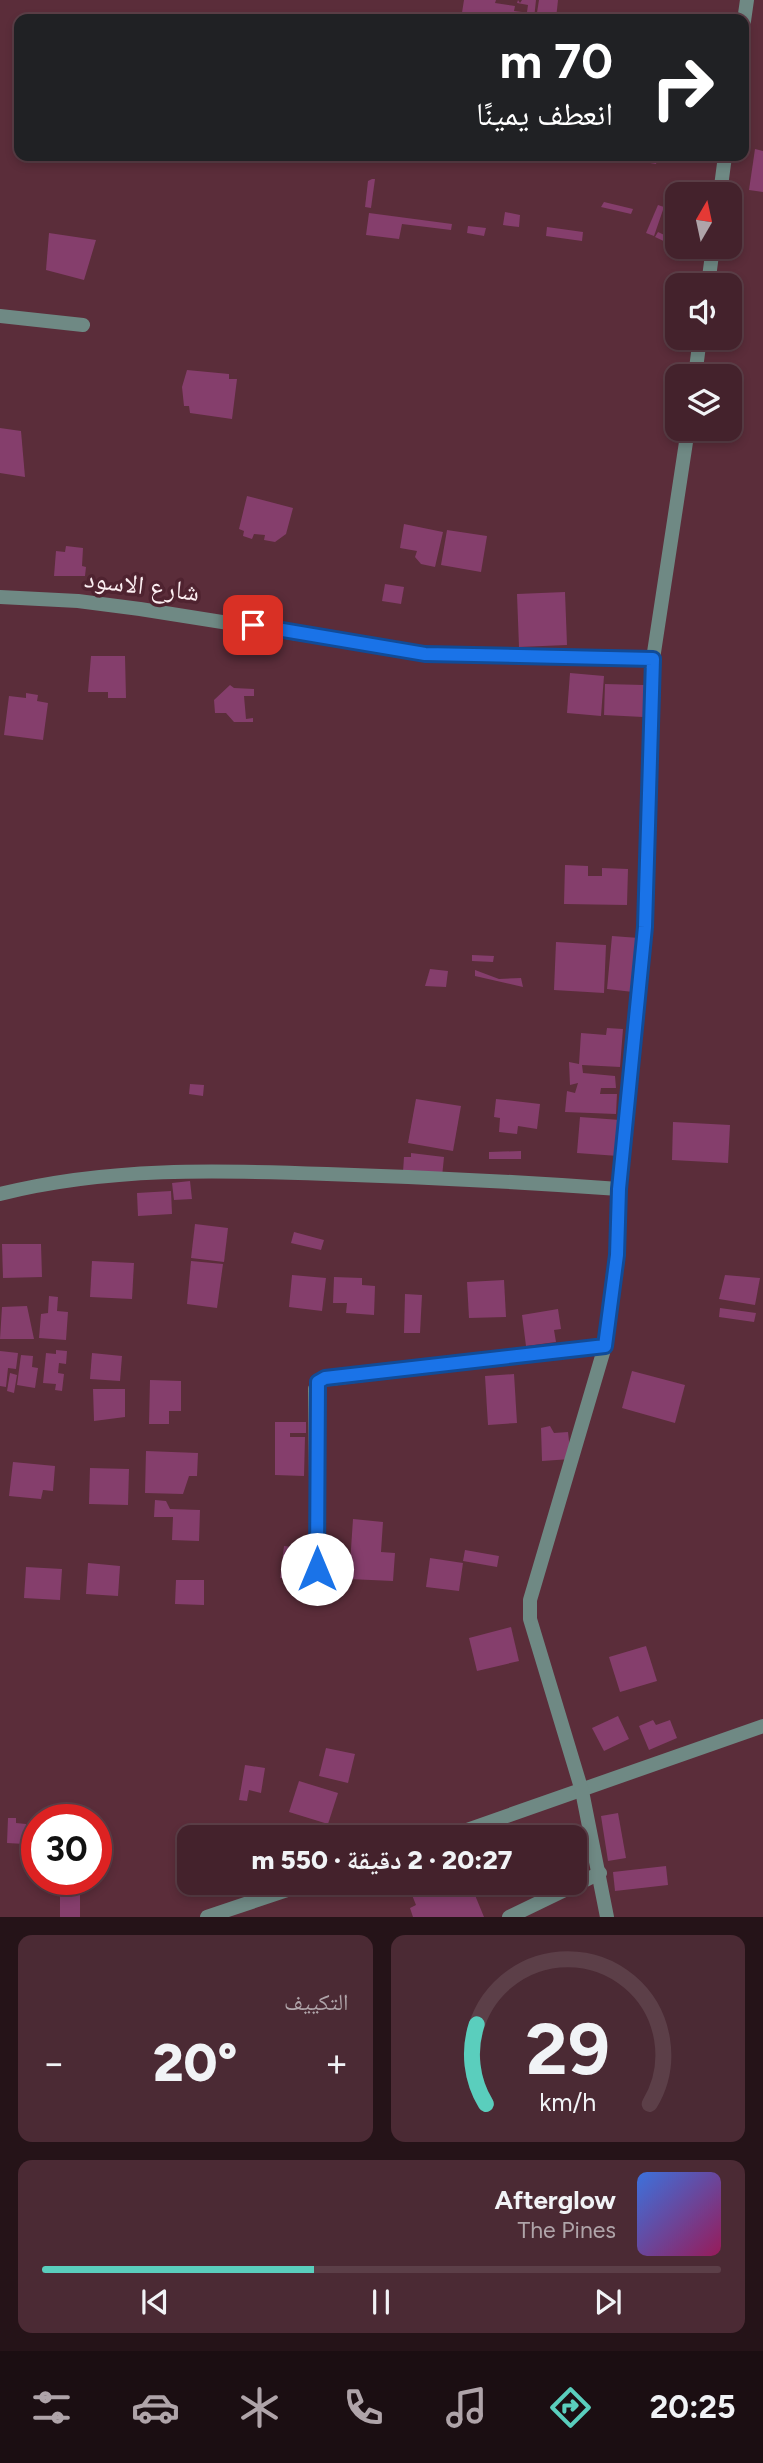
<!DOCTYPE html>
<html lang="ar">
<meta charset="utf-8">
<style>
:root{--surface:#44222c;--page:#4b2a34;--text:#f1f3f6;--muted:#afa4a9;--line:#5c3f48;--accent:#5acebd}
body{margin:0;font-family:Figtree,"Noto Naskh Arabic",sans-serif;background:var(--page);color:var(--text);direction:rtl;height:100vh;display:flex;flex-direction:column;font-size:26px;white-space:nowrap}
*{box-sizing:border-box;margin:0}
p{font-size:23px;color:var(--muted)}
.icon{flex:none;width:38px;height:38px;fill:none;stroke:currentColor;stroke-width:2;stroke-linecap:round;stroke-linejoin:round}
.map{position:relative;height:1917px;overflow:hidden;direction:ltr}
.drawer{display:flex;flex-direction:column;gap:18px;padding:18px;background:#251318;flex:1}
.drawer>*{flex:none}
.top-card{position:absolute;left:14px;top:14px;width:735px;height:147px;border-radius:14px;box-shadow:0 4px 10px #0003,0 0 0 2px var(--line);direction:rtl;background:#202124;color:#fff;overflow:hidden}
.needle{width:46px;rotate:9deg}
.fabs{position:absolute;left:665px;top:182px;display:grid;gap:14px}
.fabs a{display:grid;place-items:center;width:77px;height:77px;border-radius:14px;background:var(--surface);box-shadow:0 4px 10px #0003,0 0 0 2px var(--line);font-size:35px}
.speed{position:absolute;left:21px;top:1804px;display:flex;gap:14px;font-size:35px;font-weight:700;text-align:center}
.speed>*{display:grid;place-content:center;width:91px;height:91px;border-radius:50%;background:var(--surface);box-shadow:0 4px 10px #0003,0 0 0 2px var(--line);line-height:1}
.speed .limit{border:10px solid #d22;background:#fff;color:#111}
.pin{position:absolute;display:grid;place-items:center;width:60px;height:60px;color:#fff;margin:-30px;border-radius:14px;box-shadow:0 4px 10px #0006}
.me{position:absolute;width:77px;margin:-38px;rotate:0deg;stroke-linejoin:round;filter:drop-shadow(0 0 5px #0008)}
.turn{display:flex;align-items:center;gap:24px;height:147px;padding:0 21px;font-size:32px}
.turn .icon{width:91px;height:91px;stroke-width:2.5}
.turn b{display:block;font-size:49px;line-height:60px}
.big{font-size:52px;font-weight:800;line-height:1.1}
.drawer .widget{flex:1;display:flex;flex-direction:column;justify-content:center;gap:10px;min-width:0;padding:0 24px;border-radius:14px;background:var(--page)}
.drawer .dial{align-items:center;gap:0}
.dial svg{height:182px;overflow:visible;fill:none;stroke:var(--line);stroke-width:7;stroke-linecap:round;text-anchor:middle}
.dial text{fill:var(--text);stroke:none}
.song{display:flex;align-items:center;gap:21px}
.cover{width:84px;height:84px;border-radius:10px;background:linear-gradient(135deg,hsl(220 70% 55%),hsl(330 70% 35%))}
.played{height:7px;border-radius:4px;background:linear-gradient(90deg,var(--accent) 40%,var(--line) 40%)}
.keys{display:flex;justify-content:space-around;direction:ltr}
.heat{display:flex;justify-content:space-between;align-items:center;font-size:38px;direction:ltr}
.drawer .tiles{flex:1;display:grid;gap:18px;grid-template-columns:1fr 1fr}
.widget:last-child{grid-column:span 2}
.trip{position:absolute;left:177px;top:1825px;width:410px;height:70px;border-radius:14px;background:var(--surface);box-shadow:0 4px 10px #0003,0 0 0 2px var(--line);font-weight:800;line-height:70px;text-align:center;direction:rtl}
.tab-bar{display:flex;height:112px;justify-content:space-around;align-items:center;background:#1b0e12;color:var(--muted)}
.tab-bar .icon{width:49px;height:49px}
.tab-bar .active{color:var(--accent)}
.tab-bar b{font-size:32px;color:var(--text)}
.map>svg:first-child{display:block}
.building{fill:#853e6c}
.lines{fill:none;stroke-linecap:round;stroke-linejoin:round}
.street{stroke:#6f8984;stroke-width:14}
.route-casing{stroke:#114b97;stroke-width:18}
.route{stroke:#1a73e8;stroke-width:12}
.labels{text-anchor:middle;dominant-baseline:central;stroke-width:7;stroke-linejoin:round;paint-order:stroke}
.street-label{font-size:26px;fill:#fceff2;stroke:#4f2330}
</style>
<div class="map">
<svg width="763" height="1917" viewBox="0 0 763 1917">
<rect width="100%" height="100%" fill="#5b2d3a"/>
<g class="building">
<path d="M464,0H496L495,3L515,6L514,11L522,12L521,19H461Z"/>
<path d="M518,0L520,3L522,0H536L534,19H526L528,5L517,3Z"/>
<path d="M539,0H558L556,19H536Z"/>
<path d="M755,149L763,151V192L749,190Z"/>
<path d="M609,156H658L656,164Z"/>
<path d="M372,179H375L371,208L365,207L368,181Z"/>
<path d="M604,202L633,209L631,214L601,207Z"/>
<path d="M658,205L664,207L654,236L646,233Z"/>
<path d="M505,212L520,215L519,227L503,225Z"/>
<path d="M369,213L452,224L451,230L402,224L399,239L366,235Z"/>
<path d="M468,226L486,228L484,236L467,233Z"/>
<path d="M547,227L583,232L582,241L546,236Z"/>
<path d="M658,232L677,241V247H685L683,250L655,237Z"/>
<path d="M49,233L96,240L84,280L46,270Z"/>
<path d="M187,370L229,374V379H237L232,419L190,413L189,406H184L182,387Z"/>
<path d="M0,428L21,431L25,477L0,473Z"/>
<path d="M247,496L293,508L286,534L275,542L264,540L265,535L254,534L252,539L243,536L244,531L239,529Z"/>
<path d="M404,524L443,532L435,567L421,564L415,557L417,551L400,548Z"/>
<path d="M447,530L487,536L481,572L441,565Z"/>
<path d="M66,546L83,548L82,566L86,567L85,576H54L56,551L65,552Z"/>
<path d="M385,584L404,587L401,604L382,601Z"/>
<path d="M565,592L567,645L519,647L517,594Z"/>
<path d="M91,656H125L126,698H108V692H88Z"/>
<path d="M570,673L604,676L601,716L567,713Z"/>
<path d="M605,684L644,685L643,717L604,715Z"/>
<path d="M230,685L234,688L254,689V696H244L246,719L253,718V722H234L226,713H215L214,700Z"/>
<path d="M26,693L38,695L37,701L48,703L43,740L4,735L9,696L26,698Z"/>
<path d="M565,865L588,866V876H602V868L628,869L627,905L564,904Z"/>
<path d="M612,936L639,938L633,992L607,989Z"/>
<path d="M556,942L606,945L604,993L554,990Z"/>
<path d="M472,955L494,956L493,962L472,961Z"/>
<path d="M430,969L448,971L446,987L425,986Z"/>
<path d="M475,970L499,979L521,978L523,987L475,976Z"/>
<path d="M607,1028L623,1029L620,1067L582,1065L583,1073L615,1076L616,1088H601L600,1094H617L616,1114L565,1112L567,1091L575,1093L578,1083L570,1085L569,1062L579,1064L581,1033L606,1035Z"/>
<path d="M190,1084L204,1085L203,1096L189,1094Z"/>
<path d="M416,1099L461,1106L453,1151L408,1143Z"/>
<path d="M496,1099L540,1104L537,1129L518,1126L517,1134L499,1132L500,1118L494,1117Z"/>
<path d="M580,1117L620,1120L618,1156L577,1153Z"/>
<path d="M673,1122L730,1125L728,1163L672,1160Z"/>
<path d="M521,1151V1159H489V1152Z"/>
<path d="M411,1153L444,1157L442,1177L403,1172L404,1157H411Z"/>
<path d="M190,1181L192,1199L174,1200L172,1183Z"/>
<path d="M171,1191L172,1214L138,1216L137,1193Z"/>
<path d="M195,1224L228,1228L224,1262L191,1258Z"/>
<path d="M294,1232L324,1240L321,1250L291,1243Z"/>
<path d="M2,1244H41L42,1277L3,1278Z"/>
<path d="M92,1261L134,1263L132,1299L90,1297Z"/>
<path d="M191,1261L223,1264L217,1308L187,1304Z"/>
<path d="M292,1275L326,1278L322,1311L289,1307Z"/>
<path d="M725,1275L760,1278L755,1305L719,1299Z"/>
<path d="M334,1277L362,1278V1285L375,1286L374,1315L346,1313L347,1303H333Z"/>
<path d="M504,1280L506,1317L469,1318L467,1282Z"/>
<path d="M405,1294L422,1295L420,1333H404Z"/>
<path d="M49,1296L58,1297L57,1311L68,1312L66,1340L39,1338L41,1314L48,1313Z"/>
<path d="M27,1306L34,1339H0L2,1307Z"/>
<path d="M720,1308L756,1313L754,1322L719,1317Z"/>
<path d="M558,1309L561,1329L554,1330L556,1342L526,1346L522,1315Z"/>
<path d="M56,1350L67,1351L66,1364L59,1363L58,1373L64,1374L62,1391L55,1390L56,1384L43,1383L46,1353L56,1354Z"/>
<path d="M0,1351L18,1353L16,1369L8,1368L6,1387L0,1386Z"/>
<path d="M92,1353L122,1356L120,1381L90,1379Z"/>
<path d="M21,1355L33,1356L32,1367L38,1368L35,1388L17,1385Z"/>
<path d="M632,1371L685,1385L675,1423L622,1408Z"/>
<path d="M10,1373L17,1375L14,1393L7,1391Z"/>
<path d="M514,1374L517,1423L488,1425L485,1376Z"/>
<path d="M150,1380L181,1381V1411H169V1424H149Z"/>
<path d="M93,1389H125V1417L94,1421Z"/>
<path d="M275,1422H306V1433H290V1437H305L304,1476L275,1475Z"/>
<path d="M550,1426L554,1433L568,1432L571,1459L542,1461L541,1428Z"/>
<path d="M146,1451L198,1453L197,1476H189L183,1494L145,1493Z"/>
<path d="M13,1462L55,1466L53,1491L43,1490L41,1499L9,1496Z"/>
<path d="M90,1468L129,1469L128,1505L89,1504Z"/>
<path d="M155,1500L166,1501L170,1509L200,1510L199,1541L172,1540L173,1517H154Z"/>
<path d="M353,1519L383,1522L381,1552L395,1553L393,1581L349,1579Z"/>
<path d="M284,1546L312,1549L309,1582L280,1578Z"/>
<path d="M465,1550L499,1556L497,1567L463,1561Z"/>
<path d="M430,1558L463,1563L459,1591L426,1587Z"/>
<path d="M88,1563L120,1566L118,1596L86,1594Z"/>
<path d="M26,1567L62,1569L60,1600L24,1598Z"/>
<path d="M176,1580H204V1605L175,1604Z"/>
<path d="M511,1627L519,1661L477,1671L469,1638Z"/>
<path d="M646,1646L657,1681L620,1692L609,1657Z"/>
<path d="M618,1716L629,1739L604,1751L592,1728Z"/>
<path d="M653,1720L656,1725L670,1720L677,1738L649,1750L639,1726Z"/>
<path d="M326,1748L355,1754L348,1783L319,1776Z"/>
<path d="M245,1765L265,1768L261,1793L249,1790L247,1801L239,1800Z"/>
<path d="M299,1781L338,1793L328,1824L289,1812Z"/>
<path d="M618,1813L626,1858L608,1861L601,1816Z"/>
<path d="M8,1818H16V1823L26,1824L25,1844L7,1843Z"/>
<path d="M666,1866L668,1885L615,1891L613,1872Z"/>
<path d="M71,1880H80V1917H60V1884H71Z"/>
<path d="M427,1883H470L484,1917H413L410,1908L416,1905L410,1890Z"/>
</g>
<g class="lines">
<g class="street">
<path d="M744,21L747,0"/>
<path d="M720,194L725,156"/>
<path d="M708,285L713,247"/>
<path d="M0,316L83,325"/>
<path d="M695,376L700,338"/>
<path d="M0,597L78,601L140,609L425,654L653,659"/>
<path d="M0,1194C108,1167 217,1170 327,1174C425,1177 522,1182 619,1189"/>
<path d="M317,1569L315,1389L321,1380L605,1346"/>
<path d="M444,1838L763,1726"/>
<path d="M207,1917L308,1883"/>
<path d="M509,1917L600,1873"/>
<path d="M607,1917L582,1791L530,1619V1600L605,1346L617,1255L619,1189L645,927L653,659L688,429"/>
</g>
</g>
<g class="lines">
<defs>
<path id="route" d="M253,625L425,654L653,659L645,927L619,1189L617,1255L605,1346L325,1378L318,1382L317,1569"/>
</defs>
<use href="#route" class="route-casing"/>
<use href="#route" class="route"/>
</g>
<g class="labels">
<g class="street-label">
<text transform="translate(142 585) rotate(7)">شارع الاسود</text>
</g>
</g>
</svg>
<div class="fabs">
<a><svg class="needle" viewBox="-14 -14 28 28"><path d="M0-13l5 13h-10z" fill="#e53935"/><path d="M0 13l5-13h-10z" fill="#afa4a9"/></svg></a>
<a><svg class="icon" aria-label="sound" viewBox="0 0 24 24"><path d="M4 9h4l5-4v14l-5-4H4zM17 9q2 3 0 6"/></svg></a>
<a><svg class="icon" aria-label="layers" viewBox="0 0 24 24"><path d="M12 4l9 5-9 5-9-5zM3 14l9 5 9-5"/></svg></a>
</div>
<div class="speed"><div class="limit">30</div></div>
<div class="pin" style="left:253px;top:625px;background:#d93025"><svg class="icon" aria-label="arrive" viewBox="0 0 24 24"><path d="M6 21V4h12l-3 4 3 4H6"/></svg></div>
<svg class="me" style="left:317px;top:1569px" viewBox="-20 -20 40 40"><circle r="19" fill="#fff"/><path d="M0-13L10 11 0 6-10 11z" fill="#1a73e8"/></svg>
<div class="trip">20:27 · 2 دقيقة · 550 m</div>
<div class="top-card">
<div class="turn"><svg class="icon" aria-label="right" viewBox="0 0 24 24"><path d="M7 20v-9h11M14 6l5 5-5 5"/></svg><div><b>70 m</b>انعطف يمينًا</div></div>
</div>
</div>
<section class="drawer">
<div class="tiles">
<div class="widget dial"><svg viewBox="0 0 100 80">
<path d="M14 69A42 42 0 1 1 86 69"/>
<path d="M14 69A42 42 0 0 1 10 34" stroke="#5acebd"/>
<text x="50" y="56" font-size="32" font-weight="700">29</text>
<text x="50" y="72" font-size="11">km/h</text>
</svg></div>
<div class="widget"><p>التكييف</p>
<div class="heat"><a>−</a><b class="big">20°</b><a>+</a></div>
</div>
<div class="widget">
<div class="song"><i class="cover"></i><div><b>Afterglow</b><p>The Pines</p></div></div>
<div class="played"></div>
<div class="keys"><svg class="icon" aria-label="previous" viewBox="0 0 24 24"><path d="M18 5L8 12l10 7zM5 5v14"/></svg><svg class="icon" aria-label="pause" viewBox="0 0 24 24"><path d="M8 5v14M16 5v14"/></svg><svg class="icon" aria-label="next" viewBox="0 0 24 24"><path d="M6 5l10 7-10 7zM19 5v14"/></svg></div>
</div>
</div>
</section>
<nav class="tab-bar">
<b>20:25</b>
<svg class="icon active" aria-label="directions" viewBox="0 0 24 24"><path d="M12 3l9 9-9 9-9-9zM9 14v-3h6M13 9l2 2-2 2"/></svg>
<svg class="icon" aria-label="music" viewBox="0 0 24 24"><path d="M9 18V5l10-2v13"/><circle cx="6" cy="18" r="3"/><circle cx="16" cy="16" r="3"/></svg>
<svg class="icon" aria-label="phone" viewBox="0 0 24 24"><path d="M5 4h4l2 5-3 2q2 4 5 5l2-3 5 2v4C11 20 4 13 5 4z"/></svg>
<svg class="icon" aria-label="climate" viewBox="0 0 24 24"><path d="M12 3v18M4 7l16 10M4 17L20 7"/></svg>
<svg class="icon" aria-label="car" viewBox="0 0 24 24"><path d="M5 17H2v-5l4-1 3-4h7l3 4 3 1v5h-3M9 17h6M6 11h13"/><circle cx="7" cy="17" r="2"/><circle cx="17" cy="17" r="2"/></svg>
<svg class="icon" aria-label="filters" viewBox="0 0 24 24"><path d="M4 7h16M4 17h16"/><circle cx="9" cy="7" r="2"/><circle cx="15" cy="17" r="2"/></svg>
</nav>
